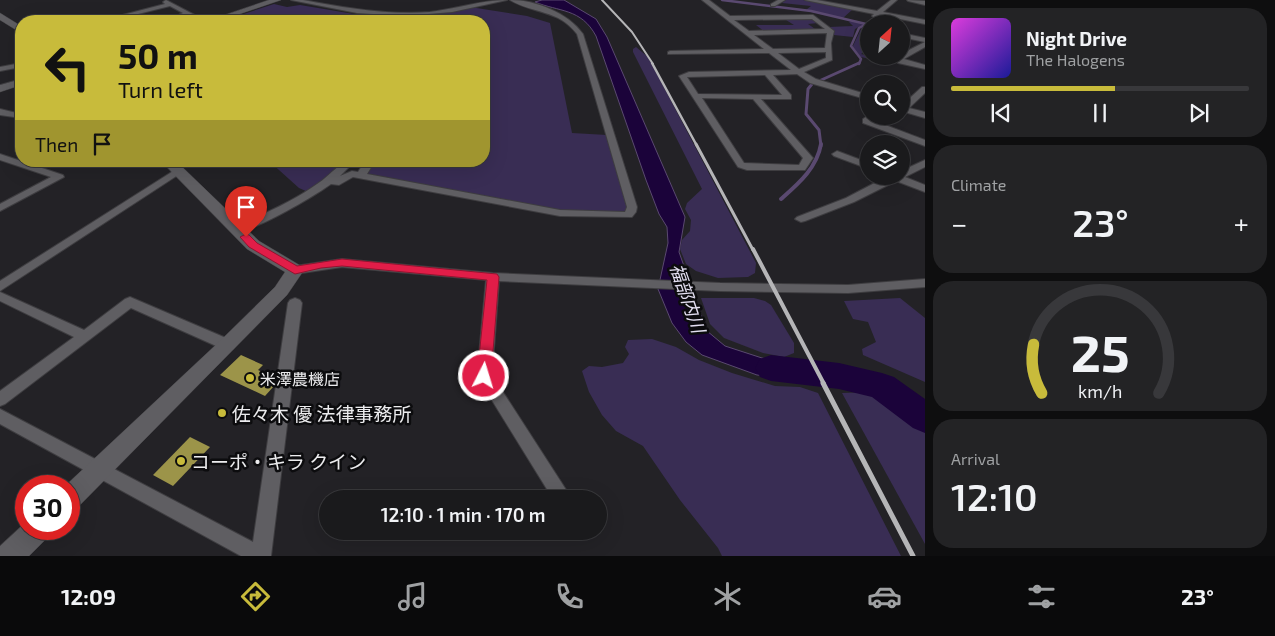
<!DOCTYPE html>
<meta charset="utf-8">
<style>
:root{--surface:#1a1a1c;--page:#232325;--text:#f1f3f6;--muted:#9fa1a3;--line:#38383b;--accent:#c8bb3b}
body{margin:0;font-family:"Exo 2","Noto Sans JP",sans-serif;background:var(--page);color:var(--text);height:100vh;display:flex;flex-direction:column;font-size:19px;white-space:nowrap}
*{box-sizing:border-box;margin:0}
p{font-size:16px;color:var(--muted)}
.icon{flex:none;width:28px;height:28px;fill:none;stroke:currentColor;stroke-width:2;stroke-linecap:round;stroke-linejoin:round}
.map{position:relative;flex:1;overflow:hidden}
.sheet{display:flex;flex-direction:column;gap:8px;padding:8px;background:#0e0e0f;width:350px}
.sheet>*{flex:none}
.hud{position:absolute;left:15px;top:15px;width:475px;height:152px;border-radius:20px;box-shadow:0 5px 20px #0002,0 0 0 1px var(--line);background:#c8bb3b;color:#111;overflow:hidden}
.needle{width:32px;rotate:27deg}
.controls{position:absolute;left:860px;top:15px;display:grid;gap:10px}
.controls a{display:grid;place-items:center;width:50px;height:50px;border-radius:50%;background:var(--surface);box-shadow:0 5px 20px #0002,0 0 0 1px var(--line);font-size:25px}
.speed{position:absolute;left:15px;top:475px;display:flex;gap:10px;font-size:25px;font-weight:700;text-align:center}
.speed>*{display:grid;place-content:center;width:65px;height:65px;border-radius:50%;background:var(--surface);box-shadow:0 5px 20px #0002,0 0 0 1px var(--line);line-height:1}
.speed .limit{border:8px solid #d22;background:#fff;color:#111}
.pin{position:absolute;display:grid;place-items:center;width:42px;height:42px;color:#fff;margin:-51px -21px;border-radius:50% 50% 50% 0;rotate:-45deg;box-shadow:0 0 5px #0007}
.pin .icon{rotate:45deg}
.me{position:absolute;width:55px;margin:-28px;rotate:5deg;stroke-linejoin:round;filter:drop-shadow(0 0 4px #0008)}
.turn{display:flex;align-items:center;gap:18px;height:105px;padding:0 20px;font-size:22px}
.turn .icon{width:65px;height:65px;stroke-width:2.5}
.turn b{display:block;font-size:35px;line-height:42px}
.then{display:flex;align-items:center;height:48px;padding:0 20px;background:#0003;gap:10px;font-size:19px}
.big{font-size:38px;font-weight:600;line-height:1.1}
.sheet .tile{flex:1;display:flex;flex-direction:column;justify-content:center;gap:8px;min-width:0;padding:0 18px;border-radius:20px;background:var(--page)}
.sheet .dial{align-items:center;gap:0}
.dial svg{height:130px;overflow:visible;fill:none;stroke:var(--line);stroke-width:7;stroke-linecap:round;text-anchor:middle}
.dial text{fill:var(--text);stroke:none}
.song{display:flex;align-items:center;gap:15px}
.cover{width:60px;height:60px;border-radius:8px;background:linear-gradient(135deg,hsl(300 70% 55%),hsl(240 70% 35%))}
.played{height:5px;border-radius:2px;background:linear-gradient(90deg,var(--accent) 55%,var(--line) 55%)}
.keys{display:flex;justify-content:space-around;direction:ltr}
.heat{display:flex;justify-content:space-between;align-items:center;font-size:28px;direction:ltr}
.trip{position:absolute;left:319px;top:490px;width:288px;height:50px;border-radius:25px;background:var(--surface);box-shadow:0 5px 20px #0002,0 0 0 1px var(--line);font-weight:600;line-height:50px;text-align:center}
.tab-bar{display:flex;height:80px;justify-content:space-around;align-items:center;background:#0a0a0b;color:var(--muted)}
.tab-bar .icon{width:35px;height:35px}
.tab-bar .active{color:var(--accent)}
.tab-bar b{font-size:22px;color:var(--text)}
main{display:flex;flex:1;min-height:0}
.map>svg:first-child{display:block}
.green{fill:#392d54}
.water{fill:#1b033a;stroke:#5a4970}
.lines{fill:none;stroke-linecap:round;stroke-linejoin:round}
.stream-far2{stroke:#5a4970;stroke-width:2.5}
.stream-far1{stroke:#5a4970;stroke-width:3}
.stream{stroke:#5a4970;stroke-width:4}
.river{fill:#1b033a;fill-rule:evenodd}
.building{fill:#9c9449}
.street-casing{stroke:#3e3d40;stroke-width:2}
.secondary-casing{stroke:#3e3d40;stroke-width:1}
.street{fill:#5f5e62;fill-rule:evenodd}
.secondary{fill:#5f5e62;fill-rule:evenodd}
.rail-far4{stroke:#b5b5b7;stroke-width:2}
.rail-far3{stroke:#b5b5b7;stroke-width:2.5}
.rail-far2{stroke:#b5b5b7;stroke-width:3}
.rail-far1{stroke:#b5b5b7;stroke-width:4}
.rail{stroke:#b5b5b7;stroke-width:5}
.route{fill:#e11d48;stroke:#92132f}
.poi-dot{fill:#c8bb3b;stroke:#0c0c0e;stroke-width:2}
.labels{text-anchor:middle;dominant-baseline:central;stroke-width:5;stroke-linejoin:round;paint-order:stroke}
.poi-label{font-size:16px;fill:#ececee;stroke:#0c0c0e;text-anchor:start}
.water-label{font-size:18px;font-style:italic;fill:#e3dff1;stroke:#0c0c0e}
.near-poi-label{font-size:19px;fill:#ececee;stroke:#0c0c0e;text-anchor:start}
</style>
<main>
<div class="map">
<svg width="925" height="556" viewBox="0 0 925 556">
<rect width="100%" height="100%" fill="#232226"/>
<g class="green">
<path d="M786,0H803L853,9L843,18L806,10L811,6L782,3Z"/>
<path d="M274,4L287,7L300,5L396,21H222Z"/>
<path d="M470,7L527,16L550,23L572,133L607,135L630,207L627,212L560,211L365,174L372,161H484V21H413L401,17L424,15Z"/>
<path d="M811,17L818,23L808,24L818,31L765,32L756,25H794L783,18Z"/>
<path d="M851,21L864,24L855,29L853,37L834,35V31L829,27L853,26L849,22Z"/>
<path d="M862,27L869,28V51L866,50L861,54L881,59L879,61L861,57L852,48Z"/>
<path d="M636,47L648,57L756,263L755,273L748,277L718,278L696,271L686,264L680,249L682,240L690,231L691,220L685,209L687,203L702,189L633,52V49Z"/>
<path d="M269,161H345L331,176L308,192L299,188Z"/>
<path d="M701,298H754L765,301L771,305L794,343V353L784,357L763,353L724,338L710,324Z"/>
<path d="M900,298L925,318V382L863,355L862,349L876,342L868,322L853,319L844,301Z"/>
<path d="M652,339L676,347L699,360L732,373L775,386L800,387L818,393L901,556H722L718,548L680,500L643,446L616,431L602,415L589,392L582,371L589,366L602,367L623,363L629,354L625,347L628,340Z"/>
<path d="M869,392L909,411L925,426V544L842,393Z"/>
</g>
<path class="water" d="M542,0H564L596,19L607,37L685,217L679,252L707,331L725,346L762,358L783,363L802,361L812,380L757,375L702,355L686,342L672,323L658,289L668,243L667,227L659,214L646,180L596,36C581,8 559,12 535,2Z"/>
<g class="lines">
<path class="stream-far2" d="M722,0L811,11L866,24L859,28L851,46L861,59L859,64"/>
<g class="stream-far1">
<path d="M819,81L859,63"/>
<path d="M812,84L808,89L806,114L819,130L821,146"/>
</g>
<path class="stream" d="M781,199C798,184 817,168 821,144"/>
<path class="river" d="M771,355L839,363L882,373L894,377L925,399V433L913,428L872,397L839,389L771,381L760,377L755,368L760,359Z"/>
</g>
<g class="building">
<path d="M241,355L263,365L258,370L275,378L274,386L265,396L220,375Z"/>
<path d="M190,437L210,447L173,486L153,475Z"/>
</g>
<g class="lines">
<defs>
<g id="street">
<path d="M166,0L206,21H199L188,16L174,21H166L183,13L170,6L114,20L111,18L165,4L163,2Z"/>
<path d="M291,0H303C345,8 387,15 430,12C456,9 481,0 507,0L452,12L404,16L357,13Z"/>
<path d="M510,0C536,0 568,13 583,34L637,207L636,212L632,217L560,216L353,177L339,185L331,184C316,195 250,235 234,231L232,229L234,227C264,214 294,201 320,182C332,174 339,161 355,161L340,176L352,171L358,172L365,161H375L367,174L560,210L625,212L627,207L577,34C558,9 533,14 510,0Z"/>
<path d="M702,0H709L730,16L813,15L834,31L831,43L832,60L804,72L816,79L869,95V100L810,83L797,74L773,75L791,95V99H761L813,158L805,170H747L738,167L679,76L689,72L791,70L769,53L668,54V52L670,51L764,49ZM812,19L825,29L749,31L734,20ZM827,33L825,48L773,49L754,35ZM826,52V58L799,69L778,53ZM765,75L782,95L698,94L687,77ZM702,98L753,99L803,158L799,165L744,163Z"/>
<path d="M778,0H785L775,6H771V4Z"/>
<path d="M805,0H817L877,11L891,0H897L883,12L925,20V24L880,15L875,18L872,16L874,14Z"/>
<path d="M907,0L925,1V5L908,1Z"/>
<path d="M901,33L925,38V42L901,37Z"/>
<path d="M925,42V47L904,59L925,65V69L898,63V57L901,56V54Z"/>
<path d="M21,63V67L0,71V67Z"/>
<path d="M922,87H925V93L909,108L925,112V118L901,111V106Z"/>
<path d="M0,109L21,114V118L0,115Z"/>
<path d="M869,115L877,116L872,120L925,140V146L863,123V119Z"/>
<path d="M837,151L869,163V169L834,156L832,154Z"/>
<path d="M0,154L63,175L64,177L0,211V204L51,177L0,160Z"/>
<path d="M925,160V167L905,177L925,185V192L896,181L854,202L805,221L801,222L795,219L797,217L846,198L888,176H901V171Z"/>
<path d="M178,168L181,169V173L0,291V281Z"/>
<path d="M342,259L493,273L720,283L848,285L925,279V287L848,293L720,291L499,281L492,375L572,499H553L477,376L486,280L342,267L295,274L289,270L295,266Z"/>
<path d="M0,292L84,330L125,299L130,297L233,341L235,345L233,349L228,350L223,349L131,308L5,404L0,406V391L74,337L0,301Z"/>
<path d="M295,298L300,300L302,303L271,556H241L0,424V409L253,542L288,303L290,300Z"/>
</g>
<g id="secondary">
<path d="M269,0H281L219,21H207Z"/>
<path d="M0,13L21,26V33L0,20Z"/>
<path d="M21,79V85L0,92V85Z"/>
<path d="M161,161H176L259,241L301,266L304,270L287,295L78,507L69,511V486H65L221,340L275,287L285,272L247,249Z"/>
<path d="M26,522V529H51L47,538L29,556H0V546Z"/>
</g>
</defs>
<use href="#street" class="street-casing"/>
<use href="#secondary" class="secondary-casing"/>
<use href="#street" class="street"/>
<use href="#secondary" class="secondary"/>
<path class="rail-far4" d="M602,0L632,32L653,64"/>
<path class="rail-far3" d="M652,63L697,146"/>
<path class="rail-far2" d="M696,144L753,250"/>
<path class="rail-far1" d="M753,249L824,384"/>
<path class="rail" d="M823,383L913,556"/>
</g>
<path class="route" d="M246,234L249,235L257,243L297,266L342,259L497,274L499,277L491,376L489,380L484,382L479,380L477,376L487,280L342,266L321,268L295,274L249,247L240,237Z"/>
<g class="poi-dot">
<circle cx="250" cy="378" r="5"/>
<circle cx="222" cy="413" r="5"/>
<circle cx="181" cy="461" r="5"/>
</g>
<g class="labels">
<g class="poi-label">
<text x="260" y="378">米澤農機店</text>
</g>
<g class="water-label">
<text transform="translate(688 298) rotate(71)">福部内川</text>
</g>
<g class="near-poi-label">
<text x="232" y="413">佐々木 優 法律事務所</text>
<text x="191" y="461">コーポ・キラ クイン</text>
</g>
</g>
</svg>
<div class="controls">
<a><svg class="needle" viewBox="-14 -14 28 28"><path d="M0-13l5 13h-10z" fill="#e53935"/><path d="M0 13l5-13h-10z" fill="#9fa1a3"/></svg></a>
<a><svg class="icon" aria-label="search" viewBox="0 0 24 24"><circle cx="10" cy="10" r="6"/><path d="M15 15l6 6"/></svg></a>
<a><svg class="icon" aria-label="layers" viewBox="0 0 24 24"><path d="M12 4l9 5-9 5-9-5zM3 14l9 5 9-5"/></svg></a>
</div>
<div class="speed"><div class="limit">30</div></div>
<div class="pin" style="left:246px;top:237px;background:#d93025"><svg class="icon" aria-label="arrive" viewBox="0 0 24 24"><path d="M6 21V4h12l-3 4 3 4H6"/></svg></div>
<svg class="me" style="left:484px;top:376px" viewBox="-20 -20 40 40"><circle r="17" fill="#e11d48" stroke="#fff" stroke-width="3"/><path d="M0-11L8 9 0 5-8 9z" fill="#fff"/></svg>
<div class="trip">12:10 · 1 min · 170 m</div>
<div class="hud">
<div class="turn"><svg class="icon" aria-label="left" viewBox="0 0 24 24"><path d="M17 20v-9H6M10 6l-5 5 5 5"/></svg><div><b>50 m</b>Turn left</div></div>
<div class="then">Then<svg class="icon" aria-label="arrive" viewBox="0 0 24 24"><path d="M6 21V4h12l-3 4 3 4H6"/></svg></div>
</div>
</div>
<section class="sheet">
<div class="tile">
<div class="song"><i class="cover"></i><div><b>Night Drive</b><p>The Halogens</p></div></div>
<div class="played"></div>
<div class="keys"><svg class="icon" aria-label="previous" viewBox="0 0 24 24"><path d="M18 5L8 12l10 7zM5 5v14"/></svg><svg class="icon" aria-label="pause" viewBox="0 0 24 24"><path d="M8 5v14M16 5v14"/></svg><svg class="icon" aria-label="next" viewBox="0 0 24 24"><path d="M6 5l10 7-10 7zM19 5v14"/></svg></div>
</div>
<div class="tile"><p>Climate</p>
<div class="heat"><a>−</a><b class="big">23°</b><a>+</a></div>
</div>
<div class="tile dial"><svg viewBox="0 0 100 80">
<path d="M14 69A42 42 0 1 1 86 69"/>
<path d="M14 69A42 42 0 0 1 9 39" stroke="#c8bb3b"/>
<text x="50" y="56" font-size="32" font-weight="700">25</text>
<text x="50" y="72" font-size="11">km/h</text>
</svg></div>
<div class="tile"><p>Arrival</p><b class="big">12:10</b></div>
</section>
</main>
<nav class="tab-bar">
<b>12:09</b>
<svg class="icon active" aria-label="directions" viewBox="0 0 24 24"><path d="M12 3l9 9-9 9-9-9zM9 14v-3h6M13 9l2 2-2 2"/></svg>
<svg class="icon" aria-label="music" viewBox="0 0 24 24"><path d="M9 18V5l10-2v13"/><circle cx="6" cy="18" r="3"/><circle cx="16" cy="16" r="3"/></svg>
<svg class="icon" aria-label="phone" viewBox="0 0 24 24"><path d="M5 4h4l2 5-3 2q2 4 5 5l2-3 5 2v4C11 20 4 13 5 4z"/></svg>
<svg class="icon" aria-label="climate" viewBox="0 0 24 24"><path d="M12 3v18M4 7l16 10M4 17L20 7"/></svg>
<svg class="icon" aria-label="car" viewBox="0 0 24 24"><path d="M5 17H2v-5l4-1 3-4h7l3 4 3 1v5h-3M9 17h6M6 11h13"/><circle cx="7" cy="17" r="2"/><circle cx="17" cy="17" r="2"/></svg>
<svg class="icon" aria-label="filters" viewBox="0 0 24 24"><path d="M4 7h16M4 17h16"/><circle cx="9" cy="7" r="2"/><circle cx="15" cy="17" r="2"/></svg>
<b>23°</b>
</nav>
